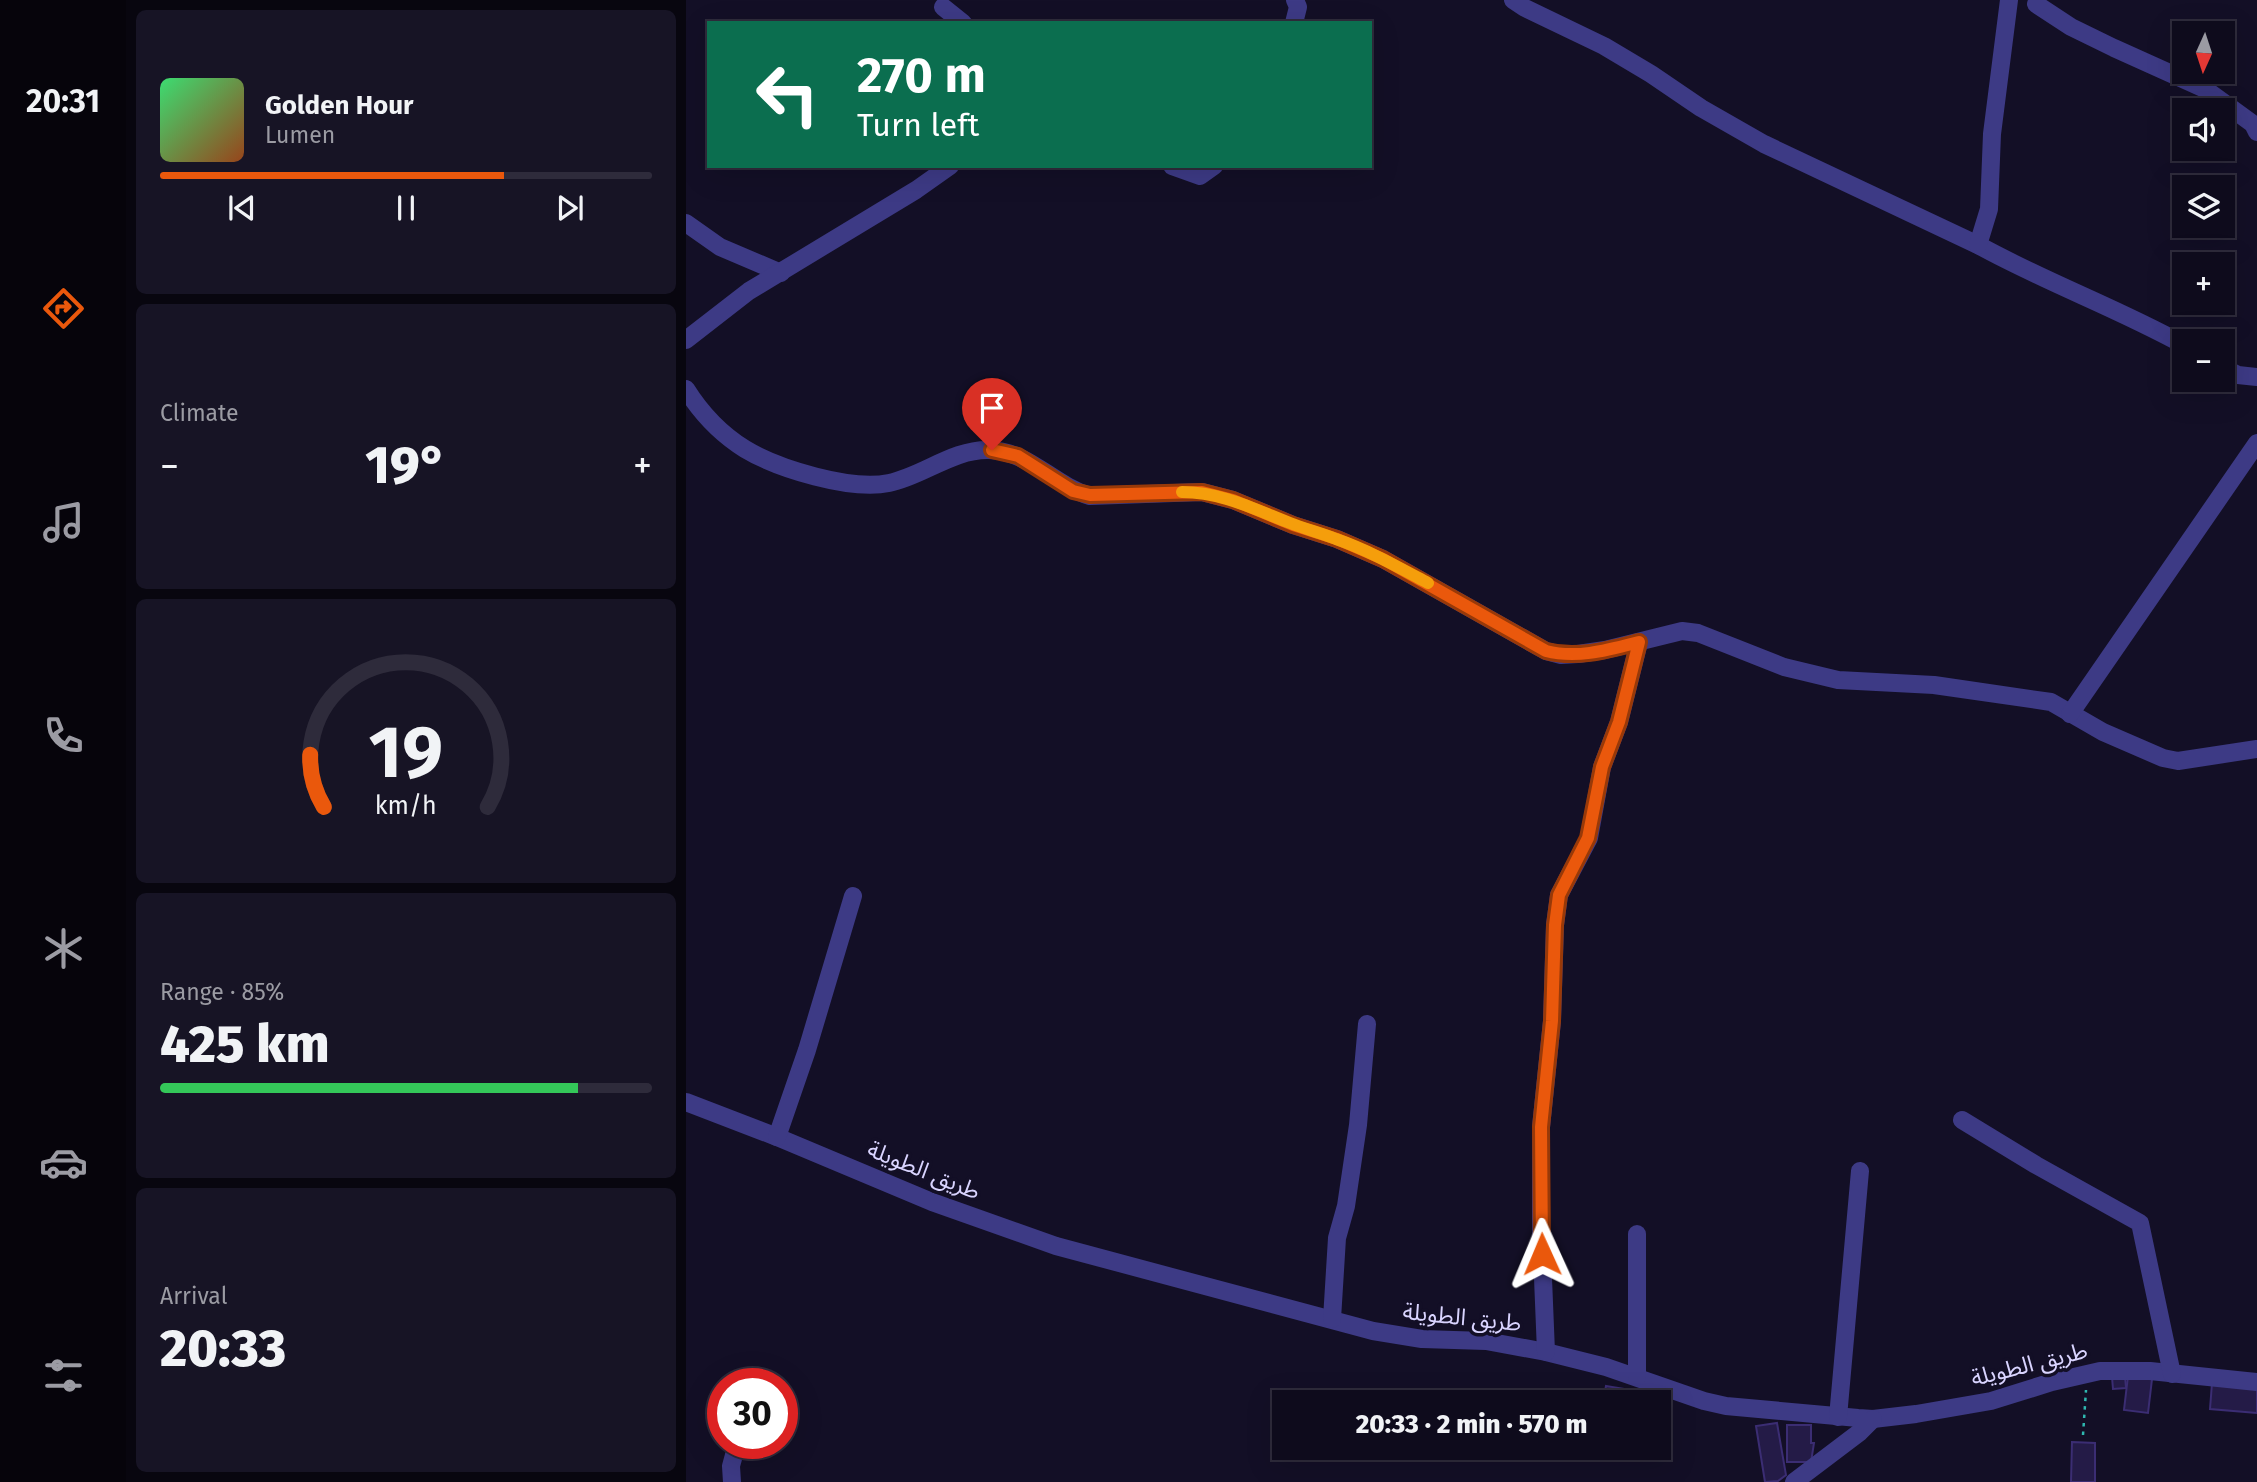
<!DOCTYPE html>
<meta charset="utf-8">
<style>
:root{--surface:#0e0b1c;--page:#171425;--text:#f1f3f6;--muted:#9b9ba3;--line:#2e2b3b;--accent:#ea580c}
body{margin:0;font-family:"Fira Sans","Noto Sans Arabic",sans-serif;background:var(--page);color:var(--text);height:100vh;display:flex;flex-direction:column;font-size:26px;white-space:nowrap}
*{box-sizing:border-box;margin:0}
p{font-size:23px;color:var(--muted)}
.icon{flex:none;width:38px;height:38px;fill:none;stroke:currentColor;stroke-width:2;stroke-linecap:round;stroke-linejoin:round}
.map{position:relative;flex:1;overflow:hidden}
.sheet{display:flex;flex-direction:column;gap:10px;padding:10px;background:#08060f;width:560px}
.sheet>*{flex:none}
.banner{position:absolute;left:21px;top:21px;width:665px;height:147px;border-radius:0px;box-shadow:0 7px 28px #0002,0 0 0 2px var(--line);background:#0b6e4f;color:#fff;overflow:hidden}
.needle{width:46px;rotate:183deg}
.fabs{position:absolute;left:1486px;top:21px;display:grid;gap:14px}
.fabs a{display:grid;place-items:center;width:63px;height:63px;border-radius:0px;background:var(--surface);box-shadow:0 7px 28px #0002,0 0 0 2px var(--line);font-size:35px}
.speed{position:absolute;left:21px;top:1368px;display:flex;gap:14px;font-size:35px;font-weight:700;text-align:center}
.speed>*{display:grid;place-content:center;width:91px;height:91px;border-radius:50%;background:var(--surface);box-shadow:0 7px 28px #0002,0 0 0 2px var(--line);line-height:1}
.speed .limit{border:10px solid #d22;background:#fff;color:#111}
.pin{position:absolute;display:grid;place-items:center;width:60px;height:60px;color:#fff;margin:-72px -30px;border-radius:50% 50% 50% 0;rotate:-45deg;box-shadow:0 0 7px #0007}
.pin .icon{rotate:45deg}
.me{position:absolute;width:77px;margin:-38px;rotate:359deg;stroke-linejoin:round;filter:drop-shadow(0 0 5px #0008)}
.turn{display:flex;align-items:center;gap:24px;height:147px;padding:0 35px;font-size:32px}
.turn .icon{width:91px;height:91px;stroke-width:2.5}
.turn b{display:block;font-size:49px;line-height:60px}
.big{font-size:52px;font-weight:800;line-height:1.1}
.sheet .widget{flex:1;display:flex;flex-direction:column;justify-content:center;gap:10px;min-width:0;padding:0 24px;border-radius:10px;background:var(--page)}
.sheet .dial{align-items:center;gap:0}
.dial svg{height:182px;overflow:visible;fill:none;stroke:var(--line);stroke-width:7;stroke-linecap:round;text-anchor:middle}
.dial text{fill:var(--text);stroke:none}
.song{display:flex;align-items:center;gap:21px}
.cover{width:84px;height:84px;border-radius:10px;background:linear-gradient(135deg,hsl(140 70% 55%),hsl(20 70% 35%))}
.played{height:7px;border-radius:4px;background:linear-gradient(90deg,var(--accent) 70%,var(--line) 70%)}
.keys{display:flex;justify-content:space-around;direction:ltr}
.heat{display:flex;justify-content:space-between;align-items:center;font-size:38px;direction:ltr}
.charge{height:10px;border-radius:5px;background:linear-gradient(90deg,#34c759 85%,var(--line) 0)}
.trip{position:absolute;left:586px;top:1390px;width:399px;height:70px;border-radius:0px;background:var(--surface);box-shadow:0 7px 28px #0002,0 0 0 2px var(--line);font-weight:800;line-height:70px;text-align:center}
main{display:flex;flex:1;min-height:0}
.menu{display:flex;flex-direction:column;width:126px;justify-content:space-around;align-items:center;background:#06040b;color:var(--muted)}
.menu .icon{width:49px;height:49px}
.menu .current{color:var(--accent)}
.menu b{font-size:32px;color:var(--text)}
.map>svg:first-child{display:block}
.building{fill:#241b47;stroke:#3b2d73;stroke-width:2}
.lines{fill:none;stroke-linecap:round;stroke-linejoin:round}
.path{stroke:#2fb8b0;stroke-width:2.5;stroke-dasharray:3.5 5;stroke-linecap:butt}
.minor{stroke:#3d3a85;stroke-width:18}
.route-casing{stroke:#983908;stroke-width:18}
.route{stroke:#ea580c;stroke-width:12}
.slow{stroke:#f59e0b;stroke-width:12}
.labels{text-anchor:middle;dominant-baseline:central;stroke-width:7;stroke-linejoin:round;paint-order:stroke}
.street-label{font-size:23px;fill:#d9d4ff;stroke:#130f26}
</style>
<main>
<nav class="menu">
<b>20:31</b>
<svg class="icon current" aria-label="directions" viewBox="0 0 24 24"><path d="M12 3l9 9-9 9-9-9zM9 14v-3h6M13 9l2 2-2 2"/></svg>
<svg class="icon" aria-label="music" viewBox="0 0 24 24"><path d="M9 18V5l10-2v13"/><circle cx="6" cy="18" r="3"/><circle cx="16" cy="16" r="3"/></svg>
<svg class="icon" aria-label="phone" viewBox="0 0 24 24"><path d="M5 4h4l2 5-3 2q2 4 5 5l2-3 5 2v4C11 20 4 13 5 4z"/></svg>
<svg class="icon" aria-label="climate" viewBox="0 0 24 24"><path d="M12 3v18M4 7l16 10M4 17L20 7"/></svg>
<svg class="icon" aria-label="car" viewBox="0 0 24 24"><path d="M5 17H2v-5l4-1 3-4h7l3 4 3 1v5h-3M9 17h6M6 11h13"/><circle cx="7" cy="17" r="2"/><circle cx="17" cy="17" r="2"/></svg>
<svg class="icon" aria-label="filters" viewBox="0 0 24 24"><path d="M4 7h16M4 17h16"/><circle cx="9" cy="7" r="2"/><circle cx="15" cy="17" r="2"/></svg>
</nav>
<section class="sheet">
<div class="widget">
<div class="song"><i class="cover"></i><div><b>Golden Hour</b><p>Lumen</p></div></div>
<div class="played"></div>
<div class="keys"><svg class="icon" aria-label="previous" viewBox="0 0 24 24"><path d="M18 5L8 12l10 7zM5 5v14"/></svg><svg class="icon" aria-label="pause" viewBox="0 0 24 24"><path d="M8 5v14M16 5v14"/></svg><svg class="icon" aria-label="next" viewBox="0 0 24 24"><path d="M6 5l10 7-10 7zM19 5v14"/></svg></div>
</div>
<div class="widget"><p>Climate</p>
<div class="heat"><a>−</a><b class="big">19°</b><a>+</a></div>
</div>
<div class="widget dial"><svg viewBox="0 0 100 80">
<path d="M14 69A42 42 0 1 1 86 69"/>
<path d="M14 69A42 42 0 0 1 8 46" stroke="#ea580c"/>
<text x="50" y="56" font-size="32" font-weight="700">19</text>
<text x="50" y="72" font-size="11">km/h</text>
</svg></div>
<div class="widget"><p>Range · 85%</p><b class="big">425 km</b><div class="charge"></div></div>
<div class="widget"><p>Arrival</p><b class="big">20:33</b></div>
</section>
<div class="map">
<svg width="1571" height="1482" viewBox="0 0 1571 1482">
<rect width="100%" height="100%" fill="#130f26"/>
<g class="building">
<path d="M1439,1376L1440,1388L1427,1389L1426,1377Z"/>
<path d="M1442,1376L1466,1379L1462,1413L1438,1410Z"/>
<path d="M1526,1383L1571,1387V1413L1524,1409Z"/>
<path d="M920,1386L945,1390L943,1402H917Z"/>
<path d="M1091,1423L1100,1475L1092,1481L1079,1482L1070,1426Z"/>
<path d="M1101,1425H1125V1443H1128L1125,1462H1101Z"/>
<path d="M1386,1442L1409,1443V1482H1385Z"/>
</g>
<g class="lines">
<path class="path" d="M1397,1435L1400,1390"/>
<g class="minor">
<path d="M827,0L839,8L918,46L965,74L1015,108L1078,144L1292,245C1359,282 1431,308 1498,345"/>
<path d="M1350,4L1385,27L1428,48L1519,89L1567,124L1571,132"/>
<path d="M257,7L277,23"/>
<path d="M608,23L612,7L609,0"/>
<path d="M486,166L514,176L528,166"/>
<path d="M0,223L34,247L95,273"/>
<path d="M1292,245L1303,209L1306,134L1323,0"/>
<path d="M0,340L63,291L230,190L264,166"/>
<path d="M1536,367L1552,375L1571,377"/>
<path d="M0,389C15,413 35,434 59,449C92,469 165,491 203,483C237,476 267,449 303,450C343,451 367,485 404,496L516,492L547,500L607,525L651,539L697,559L860,651L875,655L892,654L919,650L996,631L1012,633L1098,667L1152,680L1248,685L1365,702L1417,732L1477,758L1492,761L1571,749"/>
<path d="M1384,714L1571,443"/>
<path d="M0,1102L91,1137L246,1202L370,1246L687,1331L736,1339L800,1341L860,1352L920,1367L1018,1401L1040,1406L1172,1418L1187,1419L1230,1414L1305,1401L1366,1382L1414,1371H1464L1571,1382"/>
<path d="M1276,1120L1350,1165L1454,1223L1486,1374"/>
<path d="M91,1137L121,1050L167,896"/>
<path d="M646,1319L651,1238L660,1206L672,1125L681,1024"/>
<path d="M860,1352L855,1229V1127L866,1021L869,925L873,895L903,838L916,767L933,722L953,642"/>
<path d="M951,1377V1234"/>
<path d="M1152,1417L1174,1171"/>
<path d="M46,1482L45,1466L51,1444"/>
<path d="M1108,1482L1174,1432L1187,1419"/>
</g>
</g>
<g class="lines">
<defs>
<path id="route" d="M306,450L332,456L387,491L404,495L516,492L547,500L607,525L651,539L697,559L860,651C891,659 922,650 953,642L933,722L916,767L902,838L873,895L869,925L866,1021L855,1127L856,1254"/>
</defs>
<use href="#route" class="route-casing"/>
<use href="#route" class="route"/>
<path class="slow" d="M496,492C535,492 568,509 604,523C619,529 635,533 650,539C682,550 712,567 742,583"/>
</g>
<g class="labels">
<g class="street-label">
<text transform="translate(238 1170) rotate(22)">طريق الطويلة</text>
<text transform="translate(776 1317) rotate(6)">طريق الطويلة</text>
<text transform="translate(1343 1364) rotate(-14)">طريق الطويلة</text>
</g>
</g>
</svg>
<div class="fabs">
<a><svg class="needle" viewBox="-14 -14 28 28"><path d="M0-13l5 13h-10z" fill="#e53935"/><path d="M0 13l5-13h-10z" fill="#9b9ba3"/></svg></a>
<a><svg class="icon" aria-label="sound" viewBox="0 0 24 24"><path d="M4 9h4l5-4v14l-5-4H4zM17 9q2 3 0 6"/></svg></a>
<a><svg class="icon" aria-label="layers" viewBox="0 0 24 24"><path d="M12 4l9 5-9 5-9-5zM3 14l9 5 9-5"/></svg></a>
<a>+</a>
<a>−</a>
</div>
<div class="speed"><div class="limit">30</div></div>
<div class="pin" style="left:306px;top:450px;background:#d93025"><svg class="icon" aria-label="arrive" viewBox="0 0 24 24"><path d="M6 21V4h12l-3 4 3 4H6"/></svg></div>
<svg class="me" style="left:856px;top:1254px" viewBox="-20 -20 40 40"><path d="M0-17L14 15 0 8-14 15z" fill="#ea580c" stroke="#fff" stroke-width="4"/></svg>
<div class="trip">20:33 · 2 min · 570 m</div>
<div class="banner">
<div class="turn"><svg class="icon" aria-label="left" viewBox="0 0 24 24"><path d="M17 20v-9H6M10 6l-5 5 5 5"/></svg><div><b>270 m</b>Turn left</div></div>
</div>
</div>
</main>
